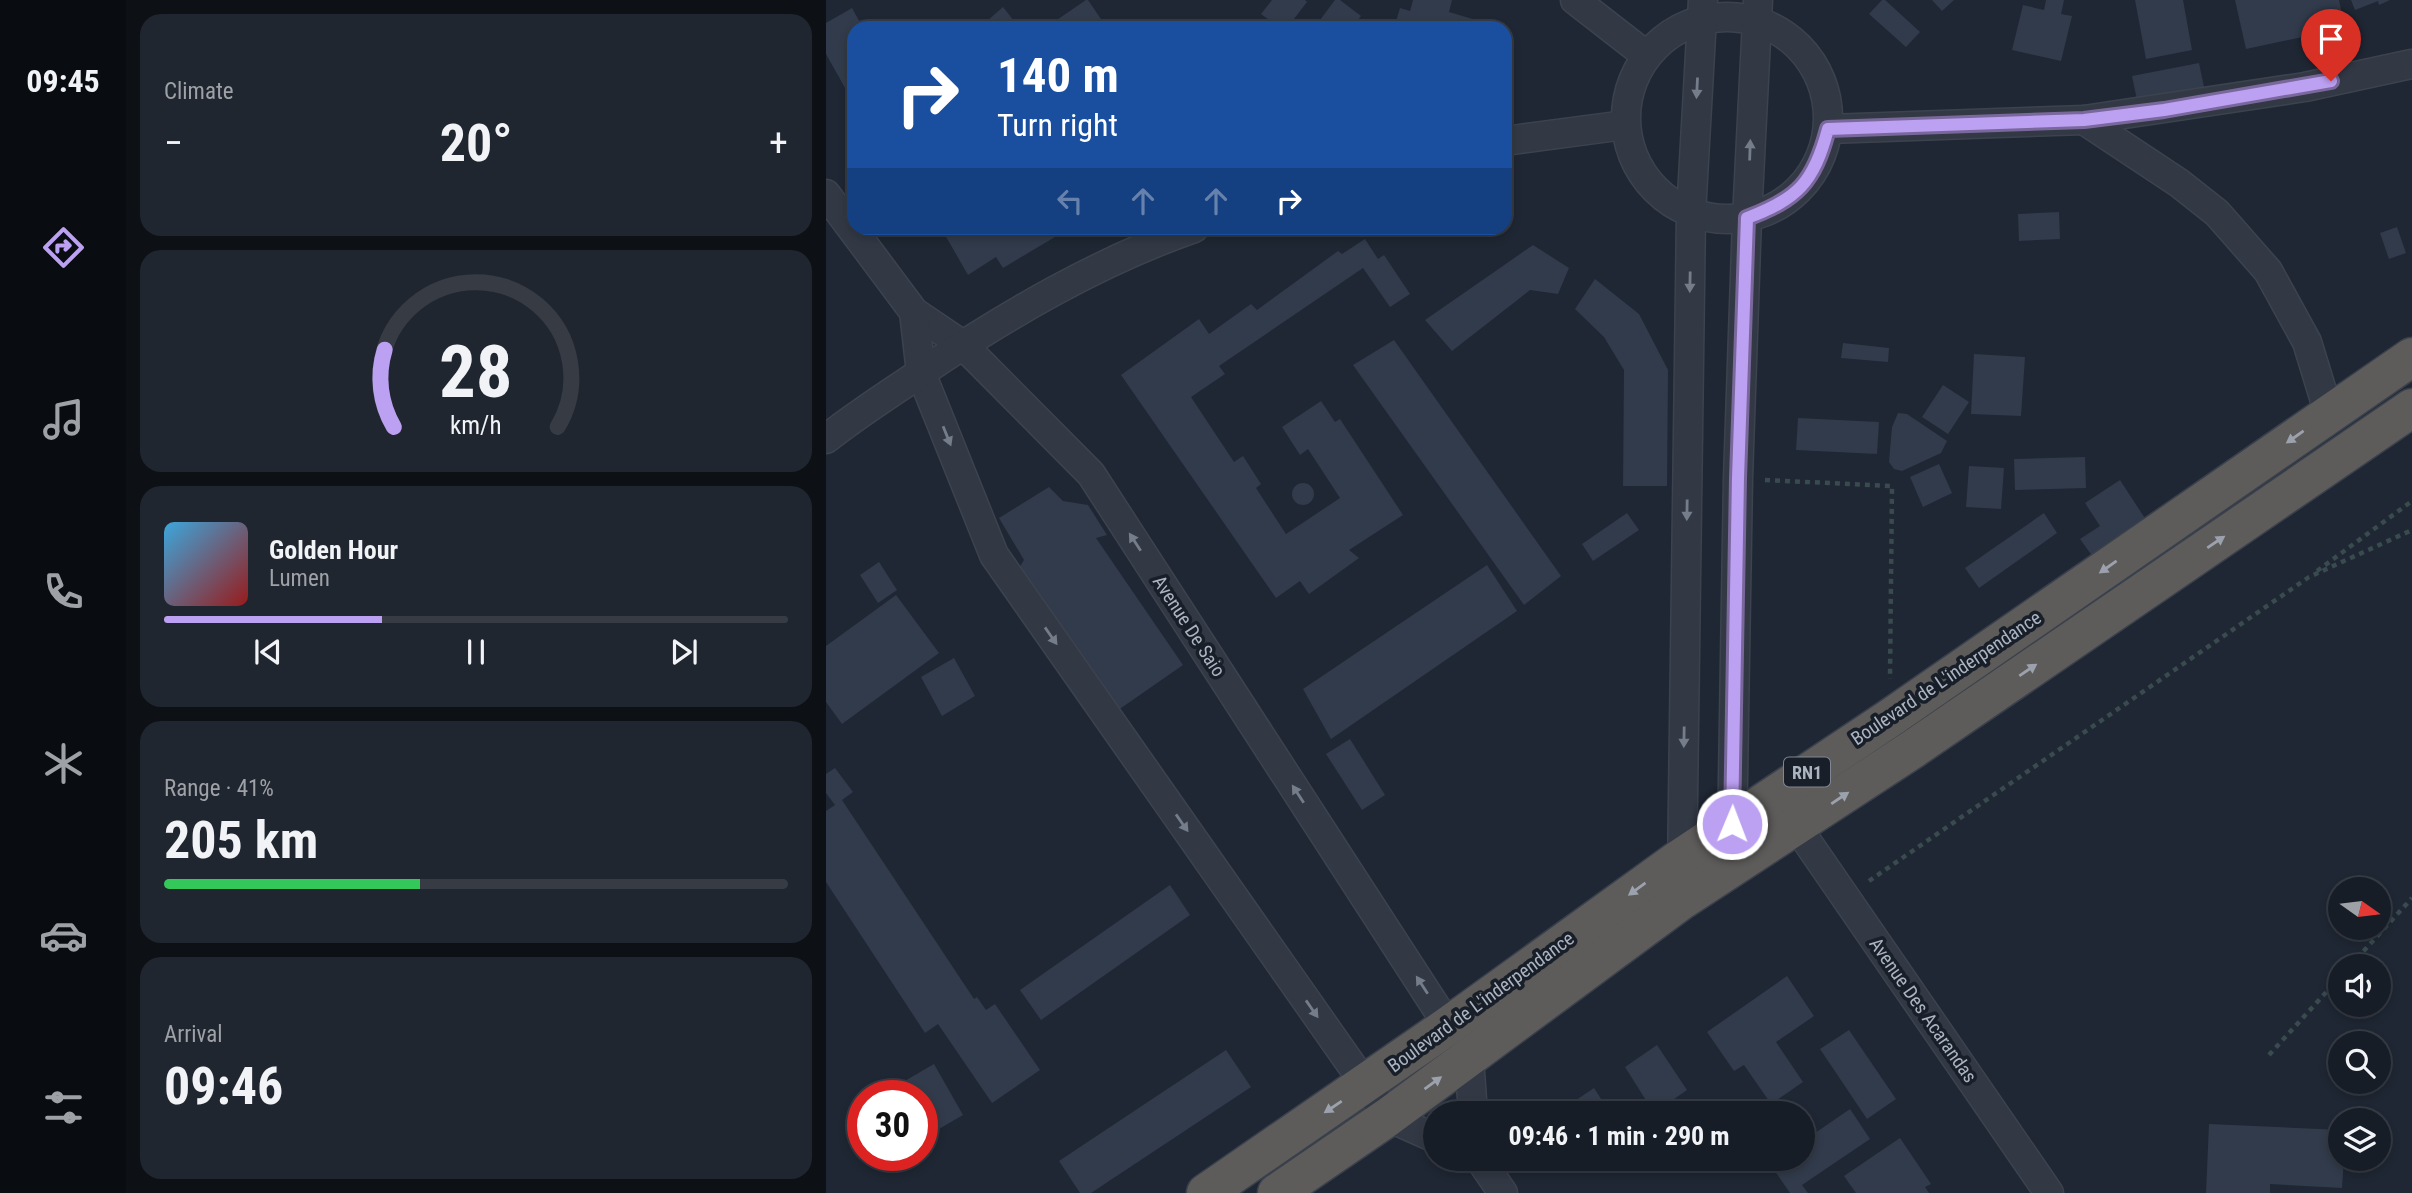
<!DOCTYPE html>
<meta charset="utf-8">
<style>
:root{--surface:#171d27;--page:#20262f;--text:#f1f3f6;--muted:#9ea2a7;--line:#363b44;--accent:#bca0f2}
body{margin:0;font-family:"Roboto Condensed",sans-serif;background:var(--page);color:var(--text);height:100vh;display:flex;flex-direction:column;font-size:26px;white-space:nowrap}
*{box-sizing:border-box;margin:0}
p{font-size:23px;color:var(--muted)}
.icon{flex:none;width:38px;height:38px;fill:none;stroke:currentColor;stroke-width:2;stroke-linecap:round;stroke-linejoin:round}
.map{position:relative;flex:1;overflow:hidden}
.drawer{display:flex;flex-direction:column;gap:14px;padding:14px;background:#0d1015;width:700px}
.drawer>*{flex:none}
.hud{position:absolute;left:21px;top:21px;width:665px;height:214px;border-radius:21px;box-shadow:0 4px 10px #0003,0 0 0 2px var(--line);background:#1a4fa0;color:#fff;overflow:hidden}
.needle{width:46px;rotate:104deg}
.controls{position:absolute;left:1502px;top:877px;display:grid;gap:14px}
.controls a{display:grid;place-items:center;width:63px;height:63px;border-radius:50%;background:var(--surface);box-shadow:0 4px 10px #0003,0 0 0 2px var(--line);font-size:35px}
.speed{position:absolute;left:21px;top:1080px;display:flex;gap:14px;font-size:35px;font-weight:700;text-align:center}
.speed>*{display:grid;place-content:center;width:91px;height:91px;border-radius:50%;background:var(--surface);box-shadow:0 4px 10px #0003,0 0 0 2px var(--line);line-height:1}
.speed .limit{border:10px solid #d22;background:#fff;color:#111}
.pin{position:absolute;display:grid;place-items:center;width:60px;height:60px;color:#fff;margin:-72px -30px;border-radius:50% 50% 50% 0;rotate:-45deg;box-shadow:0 0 7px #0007}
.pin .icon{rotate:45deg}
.me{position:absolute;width:77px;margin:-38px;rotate:1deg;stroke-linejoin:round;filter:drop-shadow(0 0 5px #0008)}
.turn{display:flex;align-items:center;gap:24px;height:147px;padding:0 35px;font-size:32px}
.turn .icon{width:91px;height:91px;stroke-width:2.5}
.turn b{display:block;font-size:49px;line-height:60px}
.lanes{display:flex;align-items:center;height:66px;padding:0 35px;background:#0003;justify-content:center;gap:35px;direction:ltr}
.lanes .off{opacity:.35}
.big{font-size:52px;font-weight:700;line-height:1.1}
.drawer .card{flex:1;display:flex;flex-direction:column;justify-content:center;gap:10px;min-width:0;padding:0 24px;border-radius:21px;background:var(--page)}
.drawer .dial{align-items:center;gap:0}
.dial svg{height:182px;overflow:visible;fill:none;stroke:var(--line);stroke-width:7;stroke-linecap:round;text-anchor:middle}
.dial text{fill:var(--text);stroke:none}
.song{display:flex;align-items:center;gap:21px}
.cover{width:84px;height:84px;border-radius:10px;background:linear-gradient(135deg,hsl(200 70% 55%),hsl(0 70% 35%))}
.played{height:7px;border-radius:4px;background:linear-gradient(90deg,var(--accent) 35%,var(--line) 35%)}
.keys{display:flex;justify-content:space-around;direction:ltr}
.heat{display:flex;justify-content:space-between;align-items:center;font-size:38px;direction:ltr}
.charge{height:10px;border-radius:5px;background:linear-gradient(90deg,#34c759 41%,var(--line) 0)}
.trip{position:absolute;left:597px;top:1101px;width:392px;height:70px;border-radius:35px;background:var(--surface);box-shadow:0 4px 10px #0003,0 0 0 2px var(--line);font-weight:700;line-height:70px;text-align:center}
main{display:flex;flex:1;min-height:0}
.dock{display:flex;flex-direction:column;width:126px;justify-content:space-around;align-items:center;background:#090c10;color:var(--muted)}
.dock .icon{width:49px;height:49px}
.dock .active{color:var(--accent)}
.dock b{font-size:32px;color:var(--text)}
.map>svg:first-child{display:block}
.building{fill:#313b4b}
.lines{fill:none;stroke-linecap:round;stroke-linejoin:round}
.minor-casing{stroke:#3c434e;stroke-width:31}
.trunk-casing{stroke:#3a414c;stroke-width:41}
.path{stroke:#394b4e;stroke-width:4.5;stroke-dasharray:5 5;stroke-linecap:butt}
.minor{stroke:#323945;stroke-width:28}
.trunk{stroke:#5d5c5a;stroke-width:38}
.oneway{fill:#757d8a}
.oneway2{fill:#9ca2ad}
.route-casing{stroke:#7a689d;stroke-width:18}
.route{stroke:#bca0f2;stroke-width:12}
.labels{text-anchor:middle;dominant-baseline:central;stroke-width:7;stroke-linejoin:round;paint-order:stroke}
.shield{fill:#181f29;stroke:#808794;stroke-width:2}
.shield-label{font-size:18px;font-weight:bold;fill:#acb4c2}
.street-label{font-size:19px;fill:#acb4c2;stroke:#181f29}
</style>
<main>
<nav class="dock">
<b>09:45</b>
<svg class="icon active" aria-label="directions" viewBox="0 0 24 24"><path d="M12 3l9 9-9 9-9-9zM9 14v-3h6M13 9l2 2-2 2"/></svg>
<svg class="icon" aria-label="music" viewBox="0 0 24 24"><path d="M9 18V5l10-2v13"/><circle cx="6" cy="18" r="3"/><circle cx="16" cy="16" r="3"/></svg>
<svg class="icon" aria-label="phone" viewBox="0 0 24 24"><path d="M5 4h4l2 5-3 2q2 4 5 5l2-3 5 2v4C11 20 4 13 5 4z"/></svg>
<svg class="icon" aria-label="climate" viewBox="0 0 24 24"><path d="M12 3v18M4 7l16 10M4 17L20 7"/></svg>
<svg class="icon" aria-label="car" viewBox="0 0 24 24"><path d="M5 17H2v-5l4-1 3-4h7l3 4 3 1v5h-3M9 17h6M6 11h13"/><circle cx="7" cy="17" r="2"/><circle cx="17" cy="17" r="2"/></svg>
<svg class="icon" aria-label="filters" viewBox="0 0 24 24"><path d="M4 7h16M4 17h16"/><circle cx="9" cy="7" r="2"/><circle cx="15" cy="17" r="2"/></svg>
</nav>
<section class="drawer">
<div class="card"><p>Climate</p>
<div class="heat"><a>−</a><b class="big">20°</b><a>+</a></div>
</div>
<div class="card dial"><svg viewBox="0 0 100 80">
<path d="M14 69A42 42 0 1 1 86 69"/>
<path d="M14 69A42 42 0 0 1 10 35" stroke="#bca0f2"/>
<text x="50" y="56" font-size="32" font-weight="700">28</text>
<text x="50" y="72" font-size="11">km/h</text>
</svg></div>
<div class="card">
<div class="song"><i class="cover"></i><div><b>Golden Hour</b><p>Lumen</p></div></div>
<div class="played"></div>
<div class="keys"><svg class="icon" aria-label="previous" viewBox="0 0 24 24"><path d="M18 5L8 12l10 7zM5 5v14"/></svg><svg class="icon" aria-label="pause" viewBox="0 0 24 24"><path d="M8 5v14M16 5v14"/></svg><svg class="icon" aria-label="next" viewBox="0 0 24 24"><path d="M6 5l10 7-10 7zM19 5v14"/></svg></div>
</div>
<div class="card"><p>Range · 41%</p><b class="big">205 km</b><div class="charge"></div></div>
<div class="card"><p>Arrival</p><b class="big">09:46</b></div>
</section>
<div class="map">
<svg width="1586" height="1193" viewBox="0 0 1586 1193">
<rect width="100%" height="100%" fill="#1f2734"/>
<g class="building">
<path d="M260,0H262L281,28H219Z"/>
<path d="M446,0H479L481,2L461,28H454L435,14Z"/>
<path d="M509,0H514L535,16L526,28H488Z"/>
<path d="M587,0H626L623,12L660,23L658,28H555L557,21L569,25L574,8L584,11Z"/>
<path d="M1056,0H1059L1094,32L1080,47L1043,14Z"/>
<path d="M1106,0H1128L1116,11Z"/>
<path d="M1220,0H1238L1235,14L1246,16L1235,61L1186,50L1197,5L1218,10Z"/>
<path d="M1309,0H1357L1366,50L1320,59Z"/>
<path d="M1409,0H1513L1519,28L1420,49Z"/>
<path d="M1525,0H1564L1553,5L1552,1L1529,10Z"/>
<path d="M177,7L188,21L181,28H153Z"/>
<path d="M26,8L37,28H28V104L0,54V23Z"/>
<path d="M1373,63L1378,87L1311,100L1306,76Z"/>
<path d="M1233,212L1234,239L1193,241L1192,214Z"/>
<path d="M1571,227L1580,253L1563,259L1554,233Z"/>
<path d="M115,228H230L234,234L177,268L170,257L142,275Z"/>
<path d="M539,239L552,259L558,255L584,294L564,307L537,268L393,366L399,374L365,397L408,462L417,456L435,484L430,488L460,534L514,498L482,449L474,455L456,427L495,401L509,422L514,419L577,515L523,550L533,558L483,594L474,581L450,598L295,375L373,319L383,334L425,304L431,310L512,251L516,254Z"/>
<path d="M707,245L743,268L732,294L704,290L626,351L599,320Z"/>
<path d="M769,279L813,314L842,370L841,486H797L798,370L778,337L749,309Z"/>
<path d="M568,340L735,576L698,605L527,365Z"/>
<path d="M1017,343L1063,348L1062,362L1015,358Z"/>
<path d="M1148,354L1199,357L1195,416L1145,414Z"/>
<path d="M1117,385L1143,402L1122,434L1096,417Z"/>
<path d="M1072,413L1081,414L1121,441L1115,453L1076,471L1068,469L1063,462L1066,427Z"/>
<path d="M972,418L1053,422L1051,454L970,450Z"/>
<path d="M1259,457L1260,488L1189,490L1188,459Z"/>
<path d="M1113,464L1126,493L1097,507L1084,477Z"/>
<path d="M1143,466L1178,468L1175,509L1140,507Z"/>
<path d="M1294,480L1322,523L1267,557L1254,539L1274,526L1259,503Z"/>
<circle cx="477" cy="494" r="11"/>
<path d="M223,487L237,501L262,505L281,535L270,538L357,665L288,713L191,571L198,560L173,518Z"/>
<path d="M801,513L813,530L767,561L756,544Z"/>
<path d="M1218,513L1231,533L1153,588L1139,568Z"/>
<path d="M53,562L71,590L52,603L34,575Z"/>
<path d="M661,565L691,611L505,739L477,689Z"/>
<path d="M70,595L113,653L16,724L0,702V646Z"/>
<path d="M128,658L149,696L116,716L95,677Z"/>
<path d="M524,739L559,795L536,810L500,754Z"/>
<path d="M9,768L27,792L16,800L148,999L151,997L160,1010L169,1004L214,1070L166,1103L112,1024L99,1033L0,882V811L9,805L0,793V774Z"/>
<path d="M344,885L364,915L215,1020L194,990Z"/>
<path d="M961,976L988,1016L950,1042L977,1082L945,1104L918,1065L908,1071L881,1032Z"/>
<path d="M1023,1030L1070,1099L1041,1119L994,1049Z"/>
<path d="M831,1045L861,1090L828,1113L799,1067Z"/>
<path d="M400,1050L425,1087L265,1193H254L233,1161Z"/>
<path d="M108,1064L137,1115L106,1133L96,1116V1096H85L77,1082Z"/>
<path d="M768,1088L784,1113H731Z"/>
<path d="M1024,1109L1044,1139L976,1185L982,1193H964L940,1158H976V1142Z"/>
<path d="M1383,1124L1514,1130V1158H1518L1516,1188L1444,1184V1193H1380Z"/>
<path d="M1074,1138L1105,1184L1099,1187L1103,1193H1030L1018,1176Z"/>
<path d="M762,1158H785L769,1170Z"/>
</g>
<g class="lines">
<defs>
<g id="minor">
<path d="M749,0L821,56"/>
<circle cx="901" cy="118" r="101"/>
<path d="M1258,120L1353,183L1391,213L1442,271L1481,342L1503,414"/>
<path d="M1002,129L1258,120L1479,87L1586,64"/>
<path d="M679,141L799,125"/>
<path d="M0,194L88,312L137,345L265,474L643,1058L647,1113"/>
<path d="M88,312L95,373L168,555L562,1117L609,1138"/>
<path d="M0,439C30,415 63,394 96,372C181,315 271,262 368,228"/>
<path d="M971,827L1223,1193"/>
<path d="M906,839L912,478L921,218L932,0"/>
<path d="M856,872L865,214L877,0"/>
<path d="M653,1158L677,1193"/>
</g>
<g id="trunk">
<path d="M380,1193L622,1026L856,857L1064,718L1586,357"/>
<path d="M451,1193L562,1117L856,900L1087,749L1586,408"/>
</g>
</defs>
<use href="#minor" class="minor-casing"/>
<use href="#trunk" class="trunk-casing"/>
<g class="path">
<path d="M939,480L1066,486L1064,679"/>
<path d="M1491,571L1586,501"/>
<path d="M1043,881L1483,577L1586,530"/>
<path d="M1524,966L1586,898"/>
<path d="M1443,1055L1514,977"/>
</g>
<use href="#minor" class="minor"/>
<use href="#trunk" class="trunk"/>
</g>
<defs><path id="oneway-solid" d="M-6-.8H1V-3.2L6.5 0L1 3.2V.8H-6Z" transform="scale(1.75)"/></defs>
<g class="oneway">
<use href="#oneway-solid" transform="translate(871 88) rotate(93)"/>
<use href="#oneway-solid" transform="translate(924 150) rotate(-88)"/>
<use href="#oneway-solid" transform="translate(864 282) rotate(91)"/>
<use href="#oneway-solid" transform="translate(121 436) rotate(68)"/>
<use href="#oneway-solid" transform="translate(861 510) rotate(91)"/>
<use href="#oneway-solid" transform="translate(309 542) rotate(-123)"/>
<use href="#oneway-solid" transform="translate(225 636) rotate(55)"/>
<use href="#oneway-solid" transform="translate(858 737) rotate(91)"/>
<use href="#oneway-solid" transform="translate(472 794) rotate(-123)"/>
<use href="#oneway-solid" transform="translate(356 823) rotate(55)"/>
<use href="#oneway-solid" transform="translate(596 985) rotate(-123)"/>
<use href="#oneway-solid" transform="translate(486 1009) rotate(55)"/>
</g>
<g class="oneway2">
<use href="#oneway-solid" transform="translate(1469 437) rotate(145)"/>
<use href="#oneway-solid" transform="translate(1390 542) rotate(-34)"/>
<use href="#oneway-solid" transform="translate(1282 567) rotate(145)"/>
<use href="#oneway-solid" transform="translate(1202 670) rotate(-34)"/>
<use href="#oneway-solid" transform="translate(1014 798) rotate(-34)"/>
<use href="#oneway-solid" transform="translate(811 889) rotate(144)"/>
<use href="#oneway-solid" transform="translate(607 1083) rotate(-36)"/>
<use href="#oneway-solid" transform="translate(507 1107) rotate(146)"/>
</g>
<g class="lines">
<defs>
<path id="route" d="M906,824L912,478L921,218C972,199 988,182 1002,129L1258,120L1338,110L1505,81"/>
</defs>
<use href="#route" class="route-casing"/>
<use href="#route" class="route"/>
</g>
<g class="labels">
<rect class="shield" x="958" y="757.5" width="46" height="29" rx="5"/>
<g class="shield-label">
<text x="981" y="772">RN1</text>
</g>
<g class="street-label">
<text transform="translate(363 626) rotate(57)">Avenue De Saio</text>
<text transform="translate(1120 678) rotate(-34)">Boulevard de L'inderpendance</text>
<text transform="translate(655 1002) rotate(-36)">Boulevard de L'inderpendance</text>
<text transform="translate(1097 1010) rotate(55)">Avenue Des Acarandas</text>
</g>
</g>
</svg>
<div class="controls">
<a><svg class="needle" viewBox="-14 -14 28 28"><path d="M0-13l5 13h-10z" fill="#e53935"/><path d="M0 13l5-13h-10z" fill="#9ea2a7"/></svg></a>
<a><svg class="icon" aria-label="sound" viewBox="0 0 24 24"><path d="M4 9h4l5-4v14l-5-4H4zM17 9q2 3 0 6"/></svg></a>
<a><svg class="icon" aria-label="search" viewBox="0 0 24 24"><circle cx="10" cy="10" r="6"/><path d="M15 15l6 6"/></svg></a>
<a><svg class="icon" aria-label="layers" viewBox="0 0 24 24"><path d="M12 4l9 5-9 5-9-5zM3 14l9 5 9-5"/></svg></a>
</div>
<div class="speed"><div class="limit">30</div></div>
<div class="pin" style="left:1505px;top:81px;background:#d93025"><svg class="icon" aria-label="arrive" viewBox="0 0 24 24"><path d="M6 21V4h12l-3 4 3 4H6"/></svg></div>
<svg class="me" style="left:906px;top:824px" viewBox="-20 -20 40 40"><circle r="17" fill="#bca0f2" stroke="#fff" stroke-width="3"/><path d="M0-11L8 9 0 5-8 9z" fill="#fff"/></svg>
<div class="trip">09:46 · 1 min · 290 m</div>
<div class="hud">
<div class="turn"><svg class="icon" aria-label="right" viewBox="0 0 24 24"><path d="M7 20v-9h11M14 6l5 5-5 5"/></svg><div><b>140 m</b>Turn right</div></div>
<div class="lanes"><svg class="icon off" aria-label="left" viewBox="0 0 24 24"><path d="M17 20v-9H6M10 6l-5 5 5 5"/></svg><svg class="icon off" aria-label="ahead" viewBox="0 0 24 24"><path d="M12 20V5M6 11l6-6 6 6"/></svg><svg class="icon off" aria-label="ahead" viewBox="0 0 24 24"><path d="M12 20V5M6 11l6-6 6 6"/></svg><svg class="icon" aria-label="right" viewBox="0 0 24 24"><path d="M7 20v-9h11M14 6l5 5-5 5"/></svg></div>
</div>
</div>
</main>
